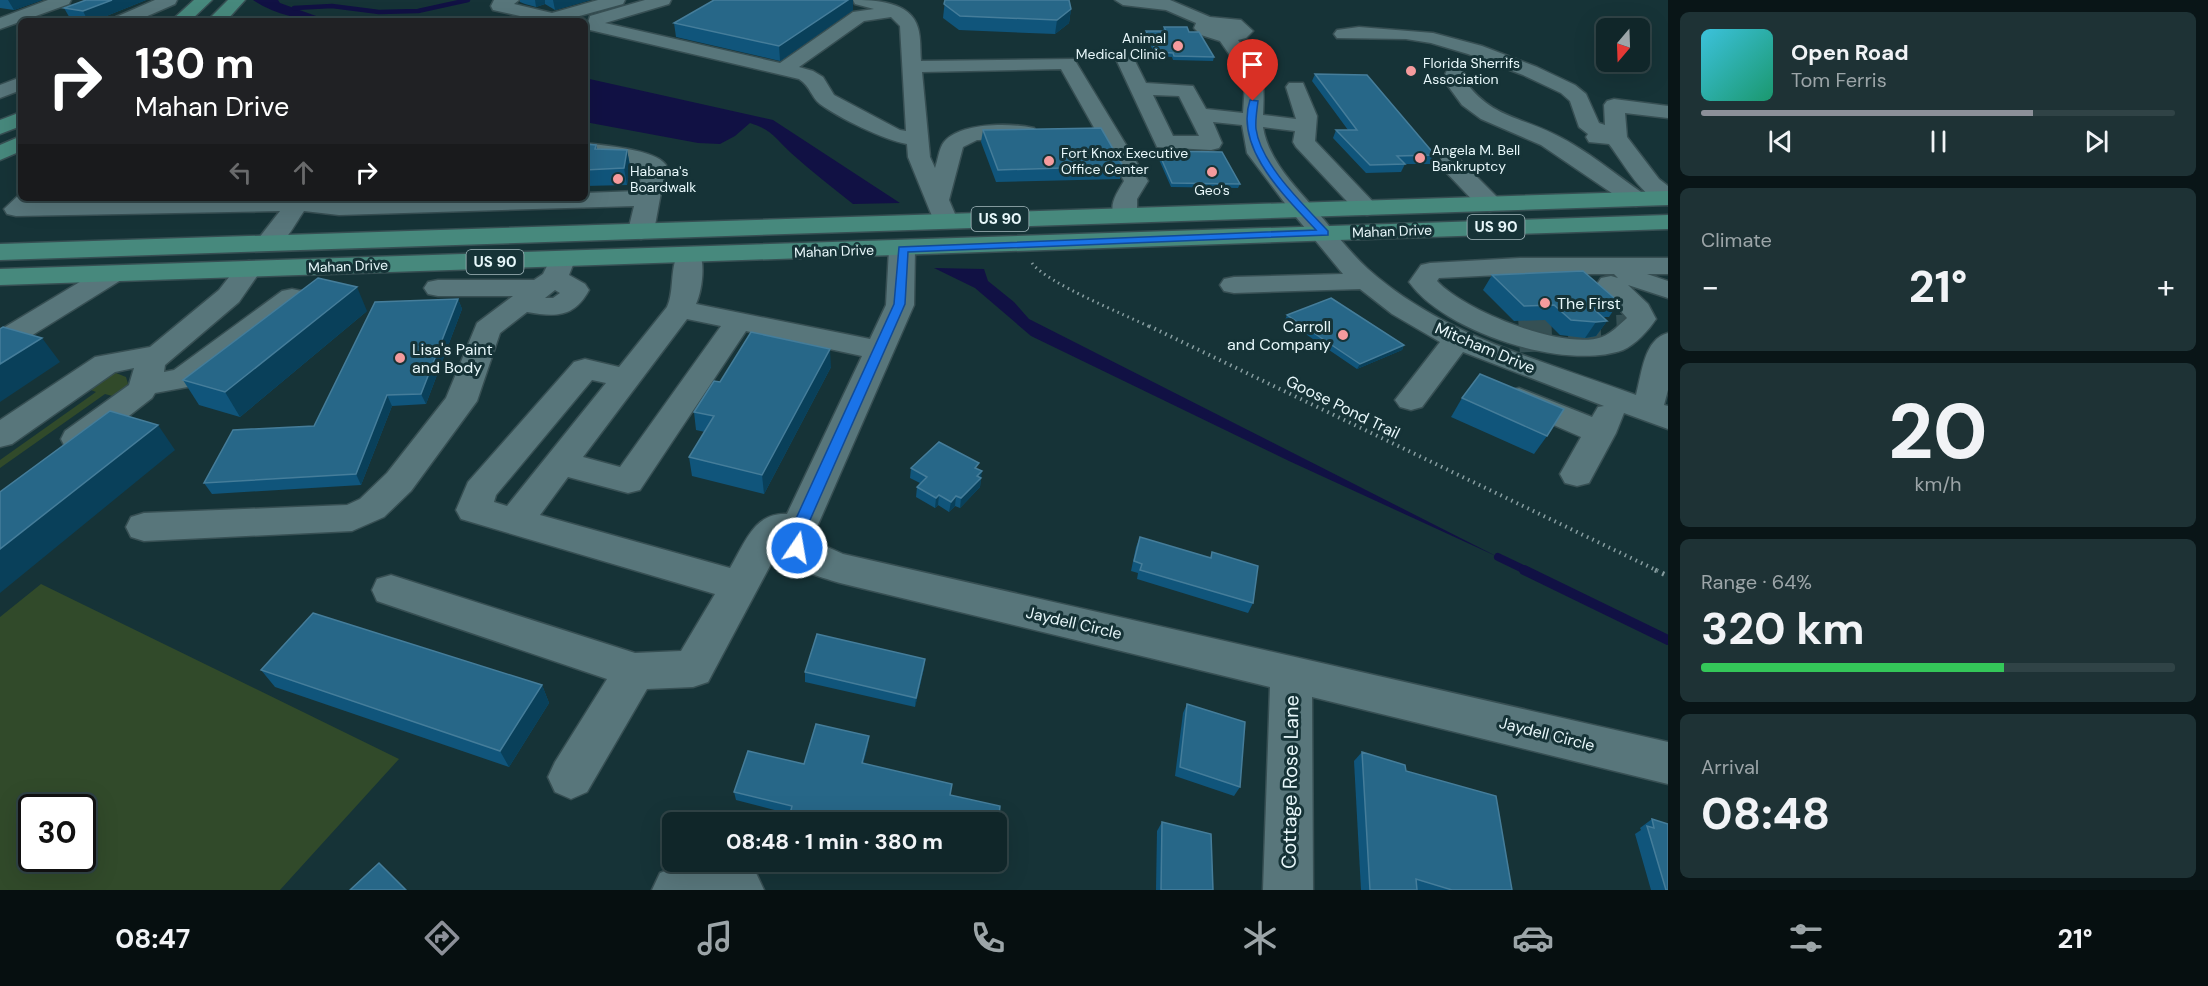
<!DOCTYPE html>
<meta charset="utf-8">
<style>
:root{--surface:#102629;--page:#1e3235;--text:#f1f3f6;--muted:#9ca5a8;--line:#304346;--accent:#8c9099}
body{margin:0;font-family:"DM Sans",sans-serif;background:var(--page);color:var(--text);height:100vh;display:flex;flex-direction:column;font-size:22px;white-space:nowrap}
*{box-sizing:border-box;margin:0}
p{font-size:20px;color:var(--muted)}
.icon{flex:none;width:33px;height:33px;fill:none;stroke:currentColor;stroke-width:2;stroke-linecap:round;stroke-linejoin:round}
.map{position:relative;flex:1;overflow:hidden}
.sheet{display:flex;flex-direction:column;gap:12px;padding:12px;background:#091517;width:540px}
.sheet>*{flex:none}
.top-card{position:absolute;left:18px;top:18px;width:570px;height:183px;border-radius:9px;box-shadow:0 6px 24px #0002,0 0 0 2px var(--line);background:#202124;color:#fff;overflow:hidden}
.needle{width:39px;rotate:199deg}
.buttons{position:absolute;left:1596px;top:18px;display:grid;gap:12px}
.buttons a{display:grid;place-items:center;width:54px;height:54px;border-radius:9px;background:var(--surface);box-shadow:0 6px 24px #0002,0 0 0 2px var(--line);font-size:30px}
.speed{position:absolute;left:18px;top:794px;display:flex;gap:12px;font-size:30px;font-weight:700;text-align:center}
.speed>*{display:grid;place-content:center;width:78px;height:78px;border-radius:50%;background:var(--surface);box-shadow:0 6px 24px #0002,0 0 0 2px var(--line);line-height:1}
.speed .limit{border:3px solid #111;border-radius:9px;background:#fff;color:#111}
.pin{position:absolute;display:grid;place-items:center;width:51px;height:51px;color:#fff;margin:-62px -26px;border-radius:50% 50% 50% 0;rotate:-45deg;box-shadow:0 0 6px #0007}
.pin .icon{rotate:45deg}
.me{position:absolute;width:66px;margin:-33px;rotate:12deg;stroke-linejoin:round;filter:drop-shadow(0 0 4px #0008)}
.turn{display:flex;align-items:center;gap:21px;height:126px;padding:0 18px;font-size:27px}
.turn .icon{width:78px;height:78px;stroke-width:2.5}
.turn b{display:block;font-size:42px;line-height:51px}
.lanes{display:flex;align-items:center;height:57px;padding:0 18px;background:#0003;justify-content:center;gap:30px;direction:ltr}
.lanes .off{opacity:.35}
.big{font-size:45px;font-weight:700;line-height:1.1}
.sheet .card{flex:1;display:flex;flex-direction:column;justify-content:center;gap:9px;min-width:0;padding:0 21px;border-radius:9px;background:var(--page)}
.sheet .dial{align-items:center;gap:0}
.dial b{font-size:78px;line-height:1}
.song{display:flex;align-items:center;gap:18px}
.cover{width:72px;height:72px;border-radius:9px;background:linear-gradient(135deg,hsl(190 70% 55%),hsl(160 70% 35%))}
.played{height:6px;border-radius:3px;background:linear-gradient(90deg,var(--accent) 70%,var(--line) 70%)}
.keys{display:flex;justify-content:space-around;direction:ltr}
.heat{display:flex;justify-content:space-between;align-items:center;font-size:33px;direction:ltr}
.charge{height:9px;border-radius:4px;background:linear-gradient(90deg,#34c759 64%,var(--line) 0)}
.trip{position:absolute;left:662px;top:812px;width:345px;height:60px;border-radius:9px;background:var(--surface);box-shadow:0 6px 24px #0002,0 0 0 2px var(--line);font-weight:700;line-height:60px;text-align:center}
.menu{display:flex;height:96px;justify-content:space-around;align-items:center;background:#060f10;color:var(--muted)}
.menu .icon{width:42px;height:42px}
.menu .on{color:var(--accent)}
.menu b{font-size:27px;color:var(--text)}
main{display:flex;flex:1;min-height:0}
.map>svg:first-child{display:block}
.green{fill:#314a2a;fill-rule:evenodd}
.water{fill:#114}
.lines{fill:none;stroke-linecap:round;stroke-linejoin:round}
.stream-far2{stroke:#114;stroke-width:4.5}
.stream-far1{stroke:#114;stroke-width:8}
.stream{stroke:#114;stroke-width:10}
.minor-tunnel{stroke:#355054;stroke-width:33;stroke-dasharray:33 16;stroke-linecap:butt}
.minor-casing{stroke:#374f53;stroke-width:3}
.major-casing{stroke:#374f53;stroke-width:3}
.path-far2{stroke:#879da0;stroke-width:3;stroke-dasharray:1.5 4;stroke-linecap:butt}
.path-far1{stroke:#879da0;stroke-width:4;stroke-dasharray:1.5 4.5;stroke-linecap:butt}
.path{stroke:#879da0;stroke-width:5;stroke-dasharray:2 6;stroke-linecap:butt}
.minor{fill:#58767b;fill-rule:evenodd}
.major{fill:#47897d;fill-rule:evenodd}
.wall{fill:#10557b}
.shaded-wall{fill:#09405a}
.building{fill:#276788;stroke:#457d9a;stroke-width:1.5}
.route{fill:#1a73e8;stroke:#114b97;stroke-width:1.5}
.poi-dot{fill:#f59b9d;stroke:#163337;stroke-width:2}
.labels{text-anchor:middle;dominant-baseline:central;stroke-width:6;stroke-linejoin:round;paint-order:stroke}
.far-poi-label{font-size:14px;fill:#e7f7fa;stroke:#163337;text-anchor:start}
.far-street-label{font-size:14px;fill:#e7f7fa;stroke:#163337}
.shield{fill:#163337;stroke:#a8bcc0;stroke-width:1.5}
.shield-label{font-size:15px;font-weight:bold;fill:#e7f7fa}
.poi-label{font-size:16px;fill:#e7f7fa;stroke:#163337;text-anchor:start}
.street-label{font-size:16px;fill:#e7f7fa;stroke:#163337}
.near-street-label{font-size:20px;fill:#e7f7fa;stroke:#163337}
</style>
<main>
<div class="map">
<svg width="1668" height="890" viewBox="0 0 1668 890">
<rect width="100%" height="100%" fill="#163337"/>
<g class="green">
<path d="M116,373L126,377L128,384L116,397L105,394L0,468V460L96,392L83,387L108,374Z"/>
<path d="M41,584L399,759L280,890H0V617ZM32,807H82V858H32Z"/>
</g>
<g class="water">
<path d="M253,0H278L280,3L330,21C304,21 275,15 253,0Z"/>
<path d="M585,78L773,120L900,203L853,204C832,187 811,171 791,153C775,138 772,130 750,123L735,136L720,144L698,143L585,122Z"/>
<path d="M934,268L984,269L988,281L1014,302L1029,319L1498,557L1289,461L1031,336L975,288Z"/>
</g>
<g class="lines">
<path class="stream-far2" d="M294,8L332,6L379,12L418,11L468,0"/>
<path class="stream-far1" d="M1498,557L1527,571"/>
<path class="stream" d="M1524,570L1668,640"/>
<path class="minor-tunnel" d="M1519,336L1626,331"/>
<defs>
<g id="minor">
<path d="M48,0H71L69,4L0,29V18Z"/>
<path d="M155,0H177L175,4L136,21H113L116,17Z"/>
<path d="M494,0H519L514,4L552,13L598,0H625L623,4L561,21H542L493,10L491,6Z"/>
<path d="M645,0H671L669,4L605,23L780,63L853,12L874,9L855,4L853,0C874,0 911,1 918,28C921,38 920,50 921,61L1074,59L1148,181L1137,199V215L1134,220L1125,222L1116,220C1107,206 1117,193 1124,181L1061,69L922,72L930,157L935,168C938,160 939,148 944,142C960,122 1011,123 1034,128L1037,133L1034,138L1026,139L977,140L963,147L949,200L958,221L955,226L946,228L937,226L934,221L908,157L907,144C884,140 839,118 820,104C811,97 811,87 799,79L590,30L587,26L590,16ZM891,17L900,26L906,131L900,130L834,95L823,77L813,71L799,67L864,21Z"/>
<path d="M1115,0H1170L1210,17L1241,20L1253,31L1246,38L1238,40C1263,74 1265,72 1263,115L1296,119L1286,87L1289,83H1303L1317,116L1315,141L1379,208L1376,213L1367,215L1358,213L1296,147L1293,142L1295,131L1263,127C1268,159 1293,184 1313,207C1331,227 1348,251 1368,269C1443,336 1543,361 1636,395C1642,373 1644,339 1668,333V390L1664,405L1668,406V429L1624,413L1616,433L1589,483L1577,486L1565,483L1560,474L1581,437L1508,405L1503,398L1508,391L1519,388L1592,417L1598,407L1604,406L1463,352L1422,407L1411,410L1400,407L1395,400L1440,342L1392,314L1360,289L1234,293L1224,291L1220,285L1224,279L1234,277L1343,274L1287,206L1247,153L1242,125L1213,122L1222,143L1219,148L1211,150L1157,147L1116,59L1118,55H1132L1146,83L1193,86L1206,109L1243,113L1245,84L1243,74L1220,41L1201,35L1194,28L1196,23L1166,10L1123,5ZM1153,95L1179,96L1199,136H1173Z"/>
<path d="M1359,27L1433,33L1482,46L1537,67L1575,85L1586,94L1599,123L1605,125L1604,105L1607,101L1614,99L1668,106V118L1625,113L1627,137L1659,179L1668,186V205C1642,199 1625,165 1609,144L1589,142L1586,137L1588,134L1579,127L1570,101L1561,93L1523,75L1468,54L1431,43L1406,39L1337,38L1334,34L1337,30Z"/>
<path d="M1455,66L1462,68L1465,72L1463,79C1492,118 1516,115 1556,135C1587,150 1616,175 1644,194L1648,199L1644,204L1636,206L1628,204L1541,145L1481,119L1462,105L1443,79L1448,68Z"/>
<path d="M21,77V90L0,98V85Z"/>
<path d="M585,143C605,146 655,149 666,165L654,231L650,236L641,239L632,236L628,231L634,206L339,215L304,211C292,228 282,254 259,248L255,243L280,211L16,216L7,214L4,209L21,193V198H40L38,201L189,198H314L339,201L585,198V193L638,191L643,168L632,164L585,157Z"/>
<path d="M1450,156L1458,158L1499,199L1502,204L1499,209L1490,211L1481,209L1442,168L1439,163L1442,158Z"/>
<path d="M902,241L911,244L915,249L914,305L813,536L814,541L843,554L1668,742V784L1312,697L1313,890H1263L1270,687L840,583C818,576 790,570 779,549L708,682L693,687L647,689L587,792L571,799L555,792L548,777L555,762L607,679L377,601L372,590L377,579L391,575L635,653L681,651L715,594L461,519L456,510L468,482L574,362L585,359L619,367L667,307C675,290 669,266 680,250L689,248L698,250C706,262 702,291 696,304L870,339L886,305L889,249L893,244ZM687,319L721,326L620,467L583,457ZM746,331L862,356L787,514C754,512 745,543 730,568L540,515L568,477L628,493L640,490ZM592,380L606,383L507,506L494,502L496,495Z"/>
<path d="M562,252L571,254L575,260L569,275L585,284L589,290C574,318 555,317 527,312L500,333L477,401L411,491L384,517L352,531L144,541L131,537L126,527L131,517L144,513L347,505L360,499L387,473L446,398L477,323L513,296H438L428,294L424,288L428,282L438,280H534L543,274L553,254ZM555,290L560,293L553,298H545Z"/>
<path d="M1520,258H1668V274H1647L1668,281V298L1628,285L1648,304L1656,319C1649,330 1635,345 1623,350C1565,371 1444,332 1409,282L1421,265L1430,263ZM1520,274H1614L1618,278L1611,276L1601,278L1597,284L1627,318C1620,324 1611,334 1602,337C1564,351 1463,310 1437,281L1439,278Z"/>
<path d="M249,261L258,263L262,269L239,302L165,365L164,372L174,370L282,291L292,289L302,291L306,297L302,303L193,386L155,393L152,398L89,447L77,450L65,447L61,439L65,431L129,385L134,368L115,372L12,444L0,447V420L95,357L150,347L219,290L240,263Z"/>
<path d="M112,266L121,268L125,274L121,280L10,349L0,352V330L103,268Z"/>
<path d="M688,862L739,865L756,873L764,890H652L660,873Z"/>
</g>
<g id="major">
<path d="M194,0H212L190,21H171Z"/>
<path d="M228,0H245L226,21H207Z"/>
<path d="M21,112V126L0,134V120Z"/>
<path d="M21,136V151L0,160V145Z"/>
<path d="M1668,191V205L0,260V244Z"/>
<path d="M1668,215V229L0,285V269Z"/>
</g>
</defs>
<use href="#minor" class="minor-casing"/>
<use href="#major" class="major-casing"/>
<path class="path-far2" d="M1032,263C1046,283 1126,315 1152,328"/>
<path class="path-far1" d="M1149,326L1658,571"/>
<path class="path" d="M1655,570L1668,576"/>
<use href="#minor" class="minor"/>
<use href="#major" class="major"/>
</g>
<g class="wall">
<path d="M0,0H42L14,10L0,8Z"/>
<path d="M86,0H146L94,21H79L71,20L64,8Z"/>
<path d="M520,0H590L555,10L545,4L536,7L525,4L520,2Z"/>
<path d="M714,0H853V10L780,61L676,37L674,23Z"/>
<path d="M945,0L1071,9L1069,23L1055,34L959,30L943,18Z"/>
<path d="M1164,27L1189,32L1214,57L1213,61L1173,60L1172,57L1156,56L1145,35L1146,31H1163Z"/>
<path d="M1315,74L1435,155L1431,164H1405L1401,172L1366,173L1333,138L1336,130H1348L1312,81Z"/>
<path d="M983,130L1123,166L1120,179L996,182L981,142Z"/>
<path d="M585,144L596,145L597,149L627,150L630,166L627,185L585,186Z"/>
<path d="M1158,151L1240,184L1238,188L1171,187L1157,155Z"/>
<path d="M1492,275L1619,302L1609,317H1604L1607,321L1596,336L1585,338L1560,335L1545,320L1514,321L1483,290Z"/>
<path d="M458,299L462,309L426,404L392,406L361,485L212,494L204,483L314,426Z"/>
<path d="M367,311L240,417L199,405L183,380Z"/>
<path d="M1287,315L1404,345L1402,350L1357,369L1285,320Z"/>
<path d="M831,367L764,494L692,476L689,457L705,432L696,430L694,412L720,382Z"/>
<path d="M1462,398L1547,436L1534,454L1451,417Z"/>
<path d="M911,468L978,470L981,478L980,487L960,508L955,506L949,512L938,505L935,508L916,497L917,487L920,483L910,478Z"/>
<path d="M1140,537L1210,558L1212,552L1253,603L1248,613L1137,579L1138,573L1131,571L1136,547Z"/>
<path d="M925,659L924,668L915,707L805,682V672Z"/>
<path d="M261,670L542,685L549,703L509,767L275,687Z"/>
<path d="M1187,704L1240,787L1234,796L1175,776L1183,713Z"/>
<path d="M868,745L863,764L950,795L996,822H791L790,814L736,800L734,792L804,764Z"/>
<path d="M1362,752L1406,771L1512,890H1361L1354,761Z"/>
<path d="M1652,819L1668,824V890H1651L1635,834L1641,830L1640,828Z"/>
<path d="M1162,822L1213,890H1156L1157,831Z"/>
</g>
<g class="shaded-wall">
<path d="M8,0H42L14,10Z"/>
<path d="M112,0H146L94,21H88L83,11Z"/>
<path d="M535,0H545V4L536,7Z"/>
<path d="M553,0H590L555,10Z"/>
<path d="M848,0H853V10L780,61L779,46Z"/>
<path d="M1071,9L1069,23L1055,34L1057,20Z"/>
<path d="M627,150L630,166L627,185L624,168Z"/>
<path d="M357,287L367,311L240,417L225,392Z"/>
<path d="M458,299L462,309L426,404L421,394Z"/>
<path d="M1607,321L1596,336L1585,338L1596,322Z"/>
<path d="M42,338L60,362L0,402V364Z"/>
<path d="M1404,345L1402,350L1357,369L1360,364Z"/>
<path d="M830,349L831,367L764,494L762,475Z"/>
<path d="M387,395L392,406L361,485L356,474Z"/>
<path d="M158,425L175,450L0,593V549Z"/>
<path d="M982,471L980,487L960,508L961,498Z"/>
<path d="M939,495L938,505L935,508L936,498Z"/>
<path d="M956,496L955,506L949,512L951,502Z"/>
<path d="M925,659L924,668L915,707L916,698Z"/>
<path d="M542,685L549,703L509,767L500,751Z"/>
<path d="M869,736L868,745L861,772L862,763Z"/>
</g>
<g class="building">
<path d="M86,0H112L83,11L64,8Z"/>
<path d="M714,0H848L779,46L674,23Z"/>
<path d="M945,0H1069L1071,9L1057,20L960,16L944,4Z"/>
<path d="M1164,27H1187L1189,32H1199L1214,57L1174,56L1173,53L1157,52L1146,31H1166Z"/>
<path d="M1315,74L1367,75L1435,155L1397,156L1405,164L1370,165L1336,130H1357Z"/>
<path d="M1101,128L1123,166L998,170L983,130Z"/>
<path d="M585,144L596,145L595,149L627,150L624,168L585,170Z"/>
<path d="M1158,151L1222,152L1240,184L1172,183Z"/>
<path d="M1583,271L1619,302L1588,304L1607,321L1596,322L1571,320L1554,305L1524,306L1492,275Z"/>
<path d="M318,278L357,287L225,392L183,380Z"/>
<path d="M1331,298L1404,345L1360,364L1287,315Z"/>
<path d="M458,299L421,394L387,395L356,474L204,483L233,430L314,426L375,302Z"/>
<path d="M3,327L42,338L0,364V329Z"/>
<path d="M751,332L830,349L762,475L689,457L714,416L694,412L714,381L720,382Z"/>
<path d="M1480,374L1564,409L1547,436L1462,398Z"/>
<path d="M110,411L158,425L0,549V492Z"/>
<path d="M939,442L979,463L975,468L982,471L977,476L981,478L961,498L956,496L951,502L939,495L936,498L917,487L927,477L911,468Z"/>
<path d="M1140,537L1211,558L1212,552L1258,566L1253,603L1140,570L1142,564L1134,561Z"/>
<path d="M313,613L542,685L500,751L261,670Z"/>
<path d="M817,634L925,659L916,698L805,672Z"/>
<path d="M1187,704L1245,722L1240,787L1180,767Z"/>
<path d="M816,724L869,736L862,763L952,784L950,795L1000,806L996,845V822H821L790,814L792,806L734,792L748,751L804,764Z"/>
<path d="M1362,752L1405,765L1406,771L1496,796L1512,890H1452L1416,879L1417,890H1370Z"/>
<path d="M1652,819L1668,824V890H1666L1647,826L1654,828Z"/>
<path d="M1162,822L1211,834L1213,890H1161Z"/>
<path d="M379,863L406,890H350Z"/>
</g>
<path class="route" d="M1250,100L1258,101C1257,110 1255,121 1256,129C1261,165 1304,205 1328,231V235L908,252L905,304L803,536L804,548L802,553H791L788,536L894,304L899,247L1316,230C1286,197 1234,149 1250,100Z"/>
<g class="poi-dot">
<circle cx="1178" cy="46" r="6"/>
<circle cx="1411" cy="71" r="6"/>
<circle cx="1420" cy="158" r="6"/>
<circle cx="1049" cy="161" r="6"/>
<circle cx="1212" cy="172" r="6"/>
<circle cx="618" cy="179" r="6"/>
<circle cx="1545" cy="303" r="6"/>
<circle cx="1343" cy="335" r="6"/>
<circle cx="400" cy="358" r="6"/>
</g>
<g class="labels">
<g class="far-poi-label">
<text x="1166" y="38" text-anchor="end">Animal<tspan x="1166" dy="16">Medical Clinic</tspan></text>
<text x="1423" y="63">Florida Sherrifs<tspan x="1423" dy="16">Association</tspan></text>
<text x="1432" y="150">Angela M. Bell<tspan x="1432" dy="16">Bankruptcy</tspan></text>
<text x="1061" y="153">Fort Knox Executive<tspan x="1061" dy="16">Office Center</tspan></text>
<text x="630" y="171">Habana's<tspan x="630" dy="16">Boardwalk</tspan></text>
<text x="1212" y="190" text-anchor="middle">Geo's</text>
</g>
<g class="far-street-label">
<text transform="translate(1392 231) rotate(-2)">Mahan Drive</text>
<text transform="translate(834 251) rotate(-2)">Mahan Drive</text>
<text transform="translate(348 266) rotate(-2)">Mahan Drive</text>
</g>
<g class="shield">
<rect x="971.5" y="207" width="57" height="24" rx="4.5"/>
<rect x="1467.5" y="215" width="57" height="24" rx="4.5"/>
<rect x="466.5" y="250" width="57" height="24" rx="4.5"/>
</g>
<g class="shield-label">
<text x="1000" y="219">US 90</text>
<text x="1496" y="227">US 90</text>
<text x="495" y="262">US 90</text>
</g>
<g class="poi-label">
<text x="1557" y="303">The First</text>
<text x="1331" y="326" text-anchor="end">Carroll<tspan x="1331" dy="18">and Company</tspan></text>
<text x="412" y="349">Lisa's Paint<tspan x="412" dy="18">and Body</tspan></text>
</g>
<g class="street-label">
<text transform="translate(1485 348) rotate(23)">Mitcham Drive</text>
<text transform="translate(1343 407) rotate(26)">Goose Pond Trail</text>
<text transform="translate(1074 623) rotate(13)">Jaydell Circle</text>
<text transform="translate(1547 734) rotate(14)">Jaydell Circle</text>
</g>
<g class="near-street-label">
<text transform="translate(1290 782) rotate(-89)">Cottage Rose Lane</text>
</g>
</g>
</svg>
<div class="buttons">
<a><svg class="needle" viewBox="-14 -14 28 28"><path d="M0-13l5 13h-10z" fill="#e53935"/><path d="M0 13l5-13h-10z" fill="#9ca5a8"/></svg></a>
</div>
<div class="speed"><div class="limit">30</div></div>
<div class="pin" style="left:1253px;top:101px;background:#d93025"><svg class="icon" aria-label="arrive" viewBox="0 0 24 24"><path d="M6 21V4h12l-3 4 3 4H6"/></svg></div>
<svg class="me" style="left:797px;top:548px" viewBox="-20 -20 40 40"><circle r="17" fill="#1a73e8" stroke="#fff" stroke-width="3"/><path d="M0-11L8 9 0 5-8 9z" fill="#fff"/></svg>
<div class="trip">08:48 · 1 min · 380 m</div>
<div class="top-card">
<div class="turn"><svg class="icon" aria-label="right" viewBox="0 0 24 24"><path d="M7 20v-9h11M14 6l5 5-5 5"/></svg><div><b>130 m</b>Mahan Drive</div></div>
<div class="lanes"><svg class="icon off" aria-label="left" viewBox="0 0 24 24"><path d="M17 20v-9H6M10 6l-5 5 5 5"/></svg><svg class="icon off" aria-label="ahead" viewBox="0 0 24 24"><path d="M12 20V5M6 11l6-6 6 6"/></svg><svg class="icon" aria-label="right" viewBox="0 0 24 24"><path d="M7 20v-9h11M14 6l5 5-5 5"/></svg></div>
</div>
</div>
<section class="sheet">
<div class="card">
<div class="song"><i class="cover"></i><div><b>Open Road</b><p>Tom Ferris</p></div></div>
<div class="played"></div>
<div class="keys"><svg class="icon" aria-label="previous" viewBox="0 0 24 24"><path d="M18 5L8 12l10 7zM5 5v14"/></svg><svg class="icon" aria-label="pause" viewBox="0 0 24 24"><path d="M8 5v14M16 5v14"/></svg><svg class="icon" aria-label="next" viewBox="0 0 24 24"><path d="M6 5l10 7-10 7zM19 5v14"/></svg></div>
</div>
<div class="card"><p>Climate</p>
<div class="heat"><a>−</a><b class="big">21°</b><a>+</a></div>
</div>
<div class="card dial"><b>20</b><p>km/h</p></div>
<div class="card"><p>Range · 64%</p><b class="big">320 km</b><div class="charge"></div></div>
<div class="card"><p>Arrival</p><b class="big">08:48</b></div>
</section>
</main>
<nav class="menu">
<b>08:47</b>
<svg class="icon on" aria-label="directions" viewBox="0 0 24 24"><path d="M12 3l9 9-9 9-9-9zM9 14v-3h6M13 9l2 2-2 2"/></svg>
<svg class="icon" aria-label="music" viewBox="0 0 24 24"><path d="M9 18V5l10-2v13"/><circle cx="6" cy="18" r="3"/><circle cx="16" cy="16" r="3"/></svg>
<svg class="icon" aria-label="phone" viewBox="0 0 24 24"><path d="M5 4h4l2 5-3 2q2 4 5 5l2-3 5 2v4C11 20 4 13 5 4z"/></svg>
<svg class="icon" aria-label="climate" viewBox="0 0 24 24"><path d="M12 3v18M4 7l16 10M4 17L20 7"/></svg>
<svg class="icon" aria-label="car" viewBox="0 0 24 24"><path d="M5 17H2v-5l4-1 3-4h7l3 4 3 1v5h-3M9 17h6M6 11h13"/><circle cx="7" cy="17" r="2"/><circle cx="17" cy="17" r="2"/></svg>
<svg class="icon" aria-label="filters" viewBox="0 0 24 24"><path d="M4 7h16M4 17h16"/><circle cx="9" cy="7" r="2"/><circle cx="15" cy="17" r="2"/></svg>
<b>21°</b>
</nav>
